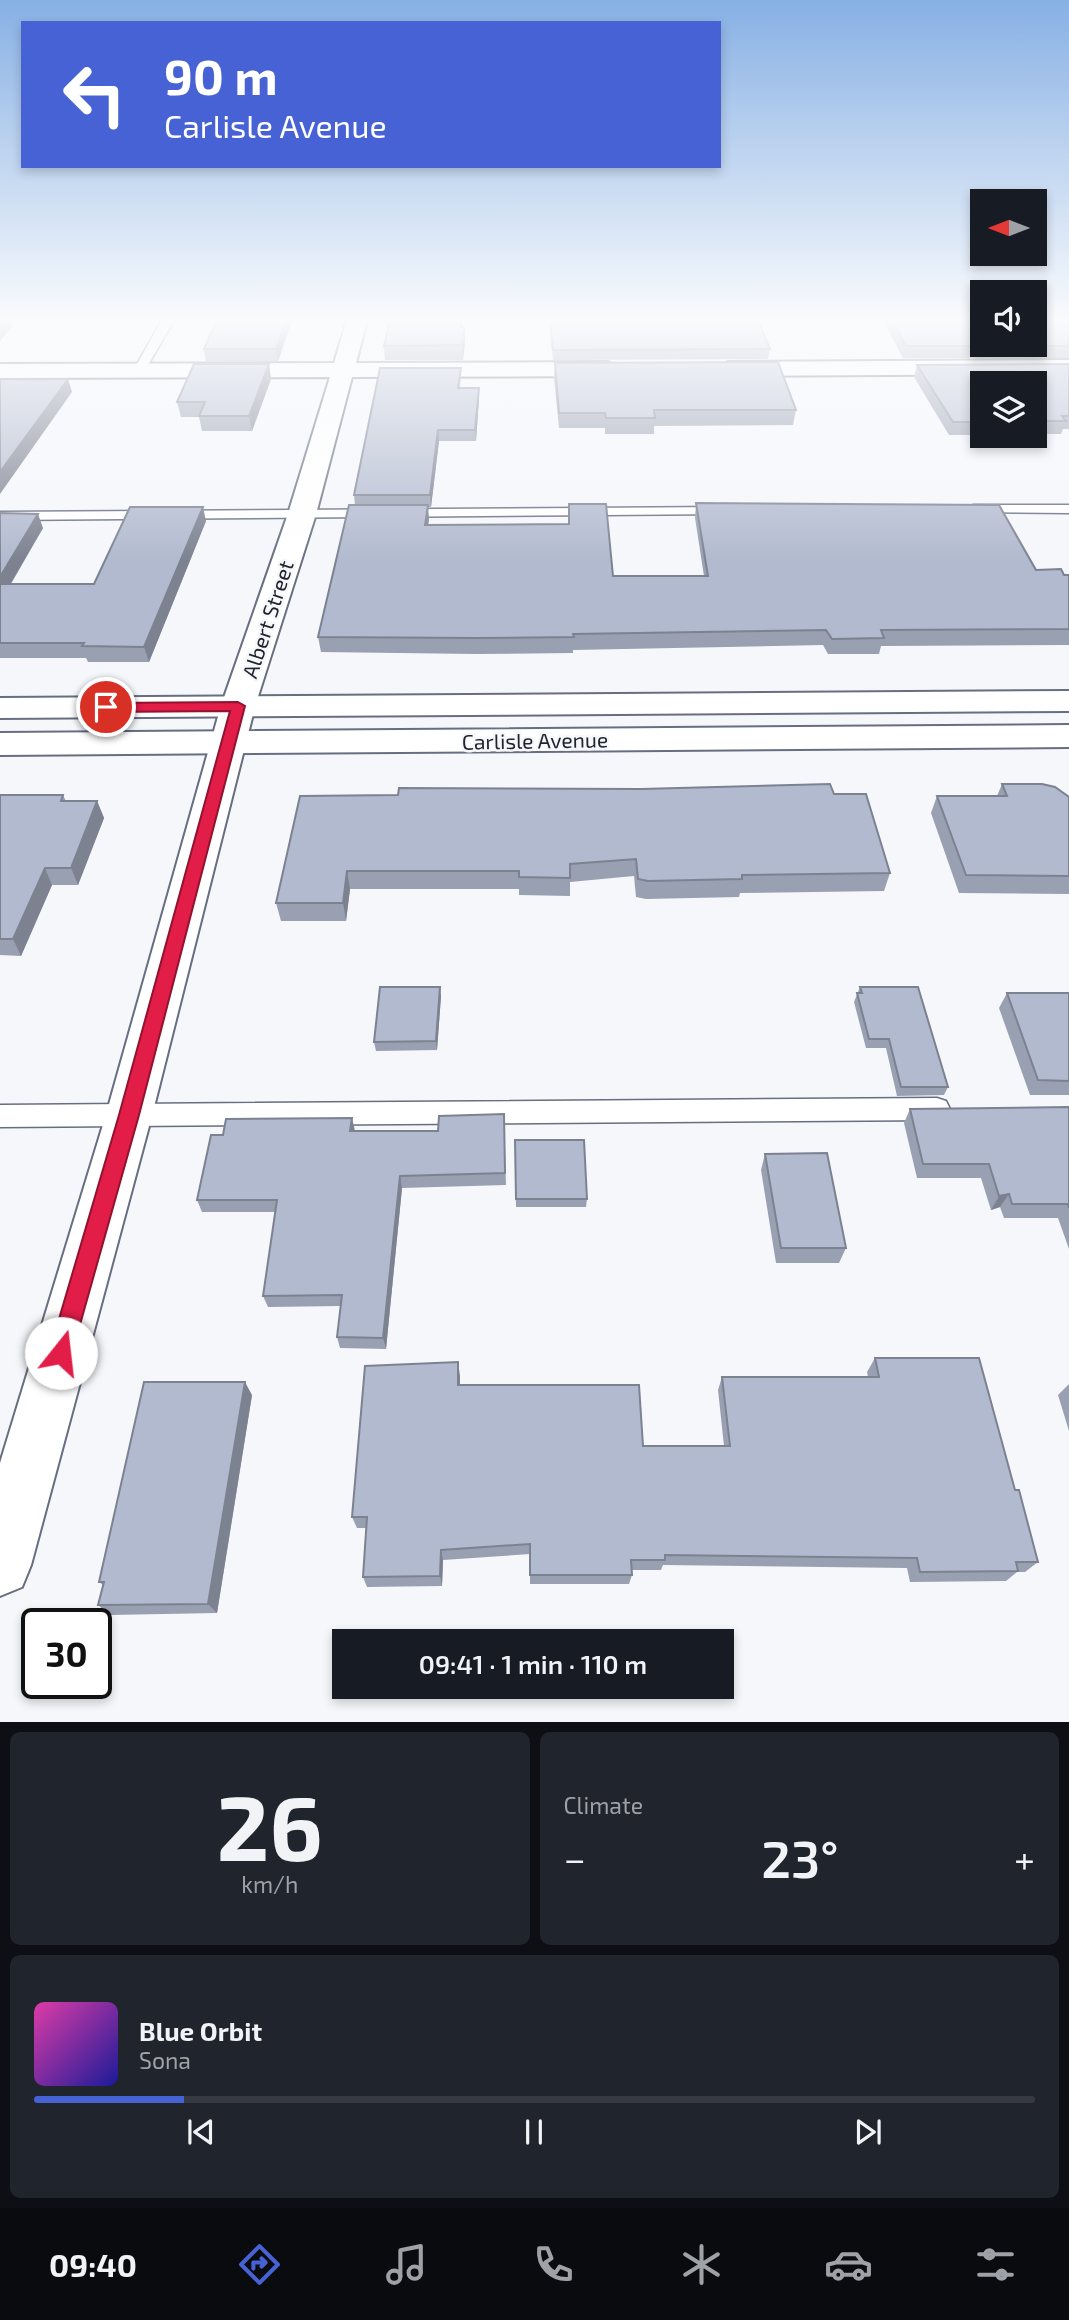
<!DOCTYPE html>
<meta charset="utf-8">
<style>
:root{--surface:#171b24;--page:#20242c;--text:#f1f3f6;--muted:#9ea1a6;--line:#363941;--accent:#4762d5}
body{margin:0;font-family:"Exo 2",sans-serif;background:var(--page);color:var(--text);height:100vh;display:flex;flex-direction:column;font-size:26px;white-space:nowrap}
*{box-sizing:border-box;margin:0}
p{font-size:23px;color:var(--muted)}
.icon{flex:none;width:38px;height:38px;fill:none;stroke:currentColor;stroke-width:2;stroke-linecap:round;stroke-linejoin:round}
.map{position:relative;height:1722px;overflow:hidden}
.details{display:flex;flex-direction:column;gap:10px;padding:10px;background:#0d0f14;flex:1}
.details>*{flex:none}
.hud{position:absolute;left:21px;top:21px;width:700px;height:147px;border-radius:0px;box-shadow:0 4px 10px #0003;background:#4762d5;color:#fff;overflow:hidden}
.needle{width:46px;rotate:270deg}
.fabs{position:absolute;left:970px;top:189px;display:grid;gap:14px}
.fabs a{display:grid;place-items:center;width:77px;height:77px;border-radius:0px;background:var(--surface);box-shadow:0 4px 10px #0003;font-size:35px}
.speed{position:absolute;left:21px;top:1608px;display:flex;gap:14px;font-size:35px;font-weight:700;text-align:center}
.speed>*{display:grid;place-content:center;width:91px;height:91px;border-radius:50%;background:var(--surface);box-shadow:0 4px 10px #0003;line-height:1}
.speed .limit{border:4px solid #111;border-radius:10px;background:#fff;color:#111}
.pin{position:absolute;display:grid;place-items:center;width:60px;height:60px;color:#fff;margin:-30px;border:4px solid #fff;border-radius:50%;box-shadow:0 2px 7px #0007}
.me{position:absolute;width:77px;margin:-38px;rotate:16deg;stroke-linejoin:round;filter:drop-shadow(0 0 5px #0008)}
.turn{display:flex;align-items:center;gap:24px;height:147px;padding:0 28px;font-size:32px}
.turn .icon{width:91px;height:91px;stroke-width:2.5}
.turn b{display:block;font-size:49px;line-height:60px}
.big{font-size:52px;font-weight:600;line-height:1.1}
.details .card{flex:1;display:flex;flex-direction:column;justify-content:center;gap:10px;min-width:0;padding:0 24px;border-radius:10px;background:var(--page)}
.details .dial{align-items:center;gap:0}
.dial b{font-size:91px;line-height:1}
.song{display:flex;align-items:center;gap:21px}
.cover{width:84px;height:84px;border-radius:10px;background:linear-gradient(135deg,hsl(320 70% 55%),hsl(240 70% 35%))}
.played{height:7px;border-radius:4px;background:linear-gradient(90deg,var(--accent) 15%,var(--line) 15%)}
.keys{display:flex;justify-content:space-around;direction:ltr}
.heat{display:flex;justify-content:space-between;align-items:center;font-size:38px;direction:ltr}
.details .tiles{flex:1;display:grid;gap:10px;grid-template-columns:1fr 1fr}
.card:last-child{grid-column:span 2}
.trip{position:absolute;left:332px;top:1629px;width:402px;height:70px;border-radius:0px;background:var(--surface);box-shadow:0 4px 10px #0003;font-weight:600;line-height:70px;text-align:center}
.tabs{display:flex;height:112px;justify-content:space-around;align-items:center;background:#090b0e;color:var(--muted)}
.tabs .icon{width:49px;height:49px}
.tabs .active{color:var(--accent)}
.tabs b{font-size:32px;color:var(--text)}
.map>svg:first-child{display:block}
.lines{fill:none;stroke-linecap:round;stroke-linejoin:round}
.service-casing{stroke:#676e81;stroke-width:3}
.minor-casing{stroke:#676e81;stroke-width:4}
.tertiary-casing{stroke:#676e81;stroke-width:4}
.service{fill:#fff;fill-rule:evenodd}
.minor{fill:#fff;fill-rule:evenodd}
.tertiary{fill:#fff;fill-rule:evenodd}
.wall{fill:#99a0b2}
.shaded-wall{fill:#7d8291}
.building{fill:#b2bacf;stroke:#7d8291;stroke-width:2}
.route{fill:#e11d48;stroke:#92132f;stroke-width:2}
.labels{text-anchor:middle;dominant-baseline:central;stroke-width:5;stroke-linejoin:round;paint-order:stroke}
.street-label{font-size:21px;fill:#21242c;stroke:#f5f7fb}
</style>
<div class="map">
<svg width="1069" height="1722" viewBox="0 0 1069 1722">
<rect width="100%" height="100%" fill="#f5f7fb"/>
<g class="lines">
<defs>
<g id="service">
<path d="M162,320H174L143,374H135L133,371Z"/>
<path d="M973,505H1069V513L968,512L966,509Z"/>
<path d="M724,507L729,508V514L0,520V512Z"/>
<path d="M937,1098L946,1101L950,1109L946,1117L937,1120L0,1127V1105Z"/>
</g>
<g id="minor">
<path d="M347,320H367L356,363L608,362L619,369L608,376L352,377L316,514L255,706L152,1115L31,1565L22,1587L0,1596V1463L106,1115L221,706L288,514L330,377L0,378V364L334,363Z"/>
<path d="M1069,360V374L728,376L717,369L728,362Z"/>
</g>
<g id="tertiary">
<path d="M1069,691V711L0,718V698Z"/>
<path d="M1069,725V747L0,755V733Z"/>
</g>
</defs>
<use href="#service" class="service-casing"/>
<use href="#minor" class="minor-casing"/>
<use href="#tertiary" class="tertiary-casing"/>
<use href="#service" class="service"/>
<use href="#minor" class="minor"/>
<use href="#tertiary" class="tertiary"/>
</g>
<g class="wall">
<path d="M292,320L278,361H206L204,349Z"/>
<path d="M549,320H758L770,349L768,359L553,360Z"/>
<path d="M883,320H1069V358H903Z"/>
<path d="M462,327H464L465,342L463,360H385L384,346Z"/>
<path d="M555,363L796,410L793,425L654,426V434H605V428H559L554,378Z"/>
<path d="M269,364L271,379L252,431H202L199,417H181L177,402Z"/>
<path d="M1069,364V429H1063L1061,434H1034V383H982V435H949L914,377L917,365Z"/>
<path d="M461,368L460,388L479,399L476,441H439L431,507H428V525L613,576H704L695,518L696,503L1064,575H1069V645L881,646L879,654H828L823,645L573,650V653L477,654L321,652L318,637L355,505L354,495Z"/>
<path d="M0,513L43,528L11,584H94L206,521L149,662H88L86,658H0Z"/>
<path d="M1002,784L1069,797V894L959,893L931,813L937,796H997Z"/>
<path d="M834,794L890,873L884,891L740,893L739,897L646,899L636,897L634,876L570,882V896L519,895V889H350L346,921H281L276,903L300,796Z"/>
<path d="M0,795H63L66,801H97L104,818L78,885H52L21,956L0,955Z"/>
<path d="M860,987L948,1087L944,1095L897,1096L886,1048H866L854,1002Z"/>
<path d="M1007,993H1069V1095H1030L999,1008Z"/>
<path d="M441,996L437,1050L376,1051L374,1042Z"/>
<path d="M1069,1107V1249L1058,1218H1004L1000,1207L991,1210L981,1178H917L904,1123L910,1109Z"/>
<path d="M504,1114L506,1185L402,1188L386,1349L340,1348L337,1337L341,1306L268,1307L263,1296L276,1212H202L197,1200L355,1131H438Z"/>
<path d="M515,1140L587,1199L586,1207H516Z"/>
<path d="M765,1154L846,1248L839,1263H776L761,1170Z"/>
<path d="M875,1358L1015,1490L1038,1562L1025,1572H1017L1006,1581L910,1582L907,1568L663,1565L661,1570H632V1575L629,1584H530V1554L443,1560L442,1586L367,1587L363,1577L366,1528H357L352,1517L460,1376V1385L643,1446H724L718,1390L722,1377H868L867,1372Z"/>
<path d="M1069,1384V1431L1058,1395Z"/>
<path d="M252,1395L217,1613L110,1615L98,1605L103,1585L99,1582Z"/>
</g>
<g class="shaded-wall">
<path d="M3,320H17L0,341V324Z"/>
<path d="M286,320H292L278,361L276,349Z"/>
<path d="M464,327L465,342L463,360L462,345Z"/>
<path d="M269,364L271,379L252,431L249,416Z"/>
<path d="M68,379L72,392L0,494V472Z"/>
<path d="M479,388V399L476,441L475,430Z"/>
<path d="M438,430L439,441L431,507L430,495Z"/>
<path d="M428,505L429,520L426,540L425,525Z"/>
<path d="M203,507L206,521L149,662L144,647Z"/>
<path d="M38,514L43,528L2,598L0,593V577Z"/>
<path d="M97,801L104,818L78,885L71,868Z"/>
<path d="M45,868L52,885L21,956L13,939Z"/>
<path d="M347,871L350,889L346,921L343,903Z"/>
<path d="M440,987L441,996L437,1050L436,1041Z"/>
<path d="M352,1118L355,1131H350Z"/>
<path d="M400,1176L402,1188L386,1349L383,1338Z"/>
<path d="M1009,1194L1000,1207L991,1210L999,1196Z"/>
<path d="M458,1362L460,1376V1398L458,1385Z"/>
<path d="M245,1382L252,1395L217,1613L208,1604Z"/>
<path d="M441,1550L443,1560L442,1586L440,1576Z"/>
</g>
<g class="building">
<path d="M217,320H286L276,349H204Z"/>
<path d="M390,320H461V327H464L462,345L384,346Z"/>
<path d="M550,320H758L770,349L553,350Z"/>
<path d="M892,320H982V345H1034V320H1069V346H906Z"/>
<path d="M778,362L796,410H654L655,418H606L605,413H559L555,363Z"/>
<path d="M194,364H269L249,416H199L205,402H177Z"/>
<path d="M1069,364V416H1062L1066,421H1034V383H982V422H953L917,365Z"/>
<path d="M380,368H461L458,388H479L475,430H438L430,495H354Z"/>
<path d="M0,379H68L0,472Z"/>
<path d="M696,503L999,505L1036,570L1061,569L1064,575H1069V629L881,630L884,638L832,639L826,630L573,634L574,637L476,638L318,637L349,505H428L425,525L569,524V504H606L613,576H708Z"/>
<path d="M130,507H203L144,647L82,646L84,643H0V584H94Z"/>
<path d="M0,513L38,514L0,577Z"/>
<path d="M830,784L834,794H866L890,873L742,875V879L648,881L638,879L636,859L570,864V878L519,877V871H347L343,903H276L300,796L398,795L399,788L641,789Z"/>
<path d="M1002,784H1042L1055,787L1069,797V876L966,875L937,796H1007Z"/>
<path d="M0,795H63L61,801H97L71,868H45L13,939H0Z"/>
<path d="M380,987H440L436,1041L374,1042Z"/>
<path d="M860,987H918L948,1087H901L889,1039H869L857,993H862Z"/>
<path d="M1007,993H1069V1081L1038,1080Z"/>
<path d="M1069,1107V1208L1068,1204H1012L1009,1194L999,1196L989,1164H923L910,1109Z"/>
<path d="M504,1114L505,1173L400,1176L383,1338L337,1337L342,1295L263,1296L277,1200H197L211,1135H223L226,1119L352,1118L350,1131H438L439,1116Z"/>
<path d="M515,1140H584L587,1199H516Z"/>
<path d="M827,1153L846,1248H781L765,1154Z"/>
<path d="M875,1358H979L1015,1490H1019L1038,1562H1016L1018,1571L920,1572L917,1558L665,1555V1560H631L632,1575H530V1544L441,1550L440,1576L363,1577L367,1517H352L365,1366L458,1362V1385H639L643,1446H730L722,1377H879Z"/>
<path d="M144,1382H245L208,1604L98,1605L104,1582H99Z"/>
</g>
<linearGradient id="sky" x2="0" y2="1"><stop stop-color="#87b0e4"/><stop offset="0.57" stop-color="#fafbfd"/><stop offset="1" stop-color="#fafbfd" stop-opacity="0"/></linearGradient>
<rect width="1069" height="561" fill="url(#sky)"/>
<path class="route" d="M238,702L245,706L139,1115L72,1353L69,1361L61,1365L53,1361L49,1353L119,1115L230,711L106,712L99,707L106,703Z"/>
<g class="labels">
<g class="street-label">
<text transform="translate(267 619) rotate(-72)">Albert Street</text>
<text transform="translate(535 740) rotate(-1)">Carlisle Avenue</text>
</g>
</g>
</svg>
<div class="fabs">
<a><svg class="needle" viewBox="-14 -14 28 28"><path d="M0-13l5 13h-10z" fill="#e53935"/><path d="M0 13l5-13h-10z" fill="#9ea1a6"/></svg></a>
<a><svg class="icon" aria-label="sound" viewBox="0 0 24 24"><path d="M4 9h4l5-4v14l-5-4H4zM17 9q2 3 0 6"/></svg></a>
<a><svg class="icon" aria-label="layers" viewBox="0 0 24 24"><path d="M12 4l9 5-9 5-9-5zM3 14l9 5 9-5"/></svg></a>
</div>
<div class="speed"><div class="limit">30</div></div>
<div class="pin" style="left:106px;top:707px;background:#d93025"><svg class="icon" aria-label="arrive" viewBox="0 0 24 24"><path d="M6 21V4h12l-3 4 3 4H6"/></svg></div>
<svg class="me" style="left:61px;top:1353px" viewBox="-20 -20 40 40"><circle r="19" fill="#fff"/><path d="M0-13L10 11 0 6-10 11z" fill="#e11d48"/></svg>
<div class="trip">09:41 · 1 min · 110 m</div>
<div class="hud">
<div class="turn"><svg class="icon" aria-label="left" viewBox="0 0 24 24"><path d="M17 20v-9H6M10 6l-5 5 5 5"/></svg><div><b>90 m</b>Carlisle Avenue</div></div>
</div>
</div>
<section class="details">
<div class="tiles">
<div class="card dial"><b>26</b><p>km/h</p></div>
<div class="card"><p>Climate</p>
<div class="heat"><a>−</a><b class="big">23°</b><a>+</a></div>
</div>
<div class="card">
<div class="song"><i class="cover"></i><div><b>Blue Orbit</b><p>Sona</p></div></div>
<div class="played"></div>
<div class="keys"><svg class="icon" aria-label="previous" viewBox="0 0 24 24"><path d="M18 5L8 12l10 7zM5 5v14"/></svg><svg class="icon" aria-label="pause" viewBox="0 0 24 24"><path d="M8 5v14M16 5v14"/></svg><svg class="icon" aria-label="next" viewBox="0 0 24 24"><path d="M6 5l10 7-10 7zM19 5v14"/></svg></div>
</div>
</div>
</section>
<nav class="tabs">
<b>09:40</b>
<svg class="icon active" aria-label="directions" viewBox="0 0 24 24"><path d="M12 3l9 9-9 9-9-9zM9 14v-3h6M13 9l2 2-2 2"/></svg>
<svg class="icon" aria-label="music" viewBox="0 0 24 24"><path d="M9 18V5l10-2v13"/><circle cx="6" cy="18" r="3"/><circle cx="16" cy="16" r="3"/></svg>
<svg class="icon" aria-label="phone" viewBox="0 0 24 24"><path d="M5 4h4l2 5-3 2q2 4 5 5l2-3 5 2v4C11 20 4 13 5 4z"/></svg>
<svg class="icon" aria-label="climate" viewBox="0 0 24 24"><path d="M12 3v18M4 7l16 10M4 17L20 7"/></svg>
<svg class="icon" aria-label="car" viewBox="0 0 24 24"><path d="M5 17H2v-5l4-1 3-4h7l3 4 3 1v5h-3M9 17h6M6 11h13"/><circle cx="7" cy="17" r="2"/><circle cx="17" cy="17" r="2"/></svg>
<svg class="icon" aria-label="filters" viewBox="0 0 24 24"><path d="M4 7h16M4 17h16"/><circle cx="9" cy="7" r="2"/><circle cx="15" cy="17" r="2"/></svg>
</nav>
